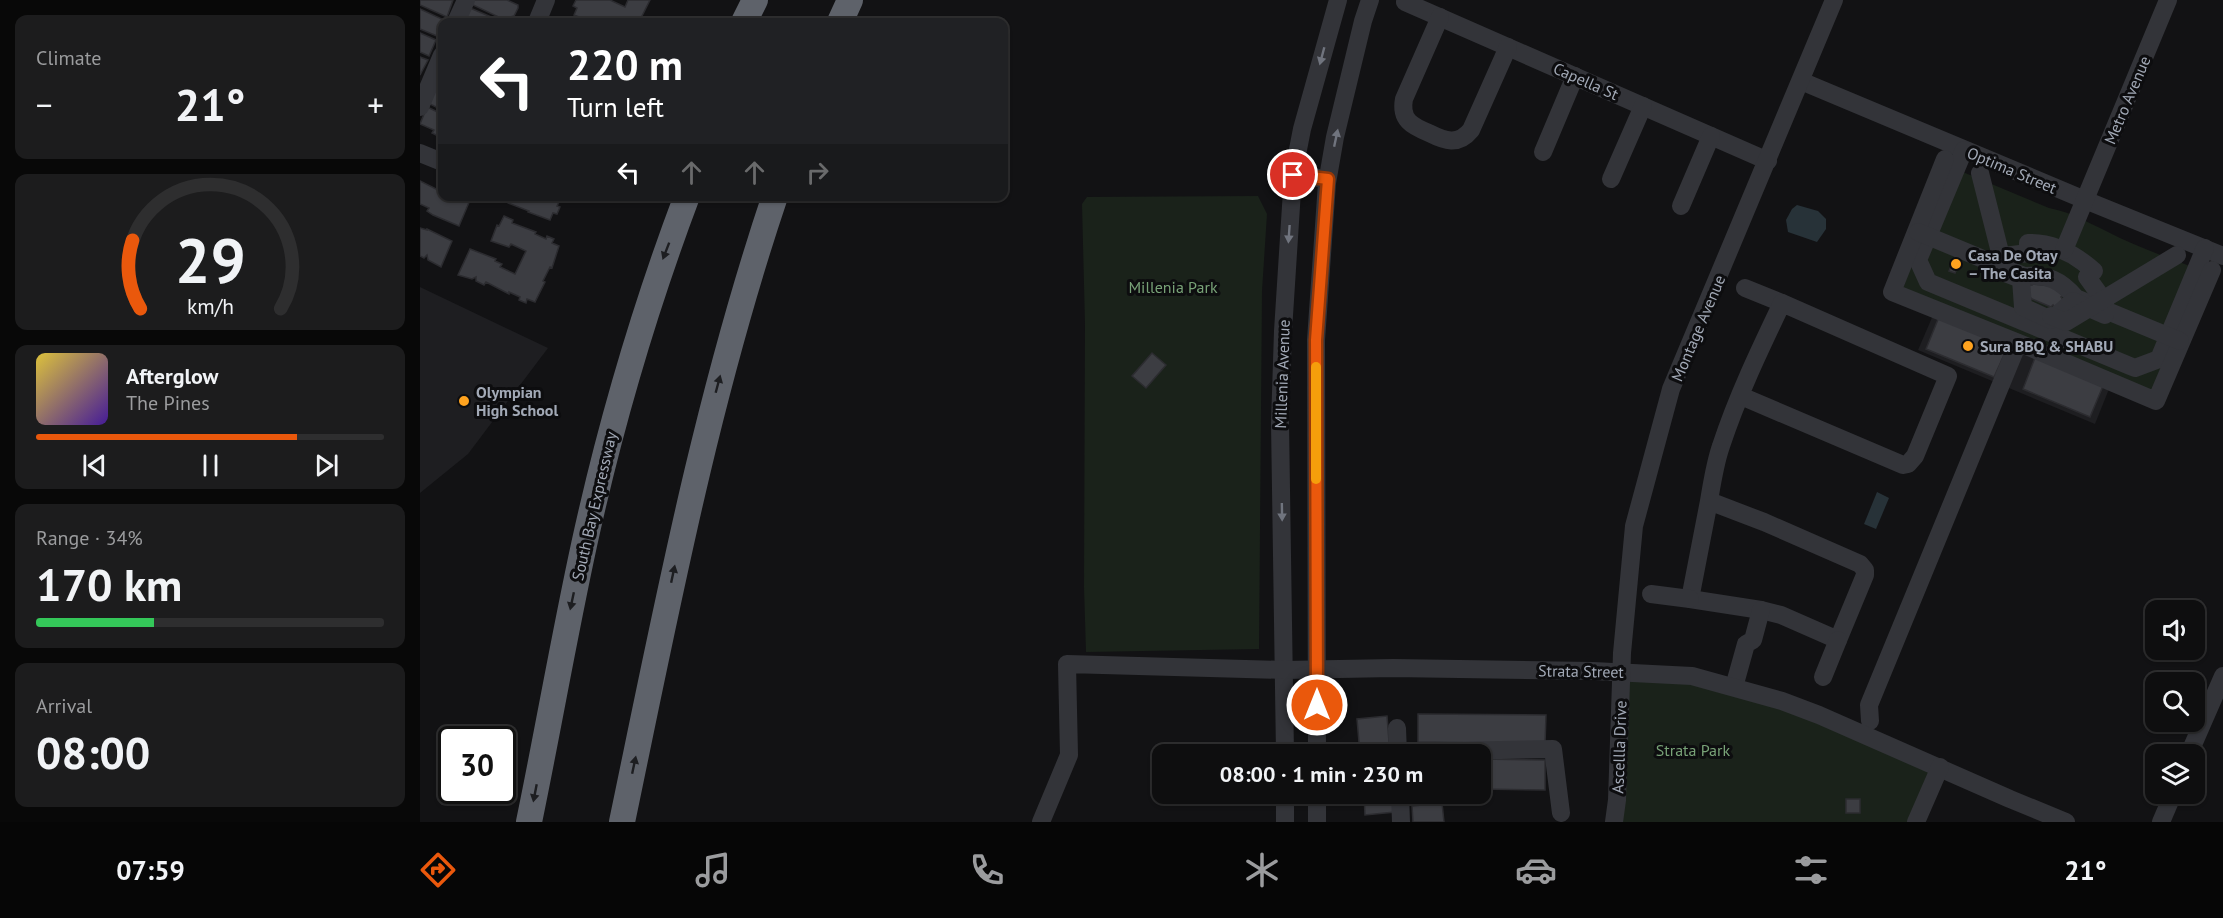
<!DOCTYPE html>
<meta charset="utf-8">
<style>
:root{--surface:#0e0e0f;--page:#1c1c1d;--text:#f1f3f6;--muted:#9b9c9e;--line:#2e2e2f;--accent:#ea580c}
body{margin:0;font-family:"PT Sans",sans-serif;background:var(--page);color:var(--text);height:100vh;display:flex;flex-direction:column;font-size:22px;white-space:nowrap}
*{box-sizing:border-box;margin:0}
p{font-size:20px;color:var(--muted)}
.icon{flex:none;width:33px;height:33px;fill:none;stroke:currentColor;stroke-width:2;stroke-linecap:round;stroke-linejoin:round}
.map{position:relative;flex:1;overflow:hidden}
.drawer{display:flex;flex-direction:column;gap:15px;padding:15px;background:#080808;width:420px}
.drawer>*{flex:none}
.hud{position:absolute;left:18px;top:18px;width:570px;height:183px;border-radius:12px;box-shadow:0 2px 4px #0004,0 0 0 2px var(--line);background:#202124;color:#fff;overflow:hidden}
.buttons{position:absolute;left:1725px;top:600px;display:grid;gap:12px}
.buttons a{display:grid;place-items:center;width:60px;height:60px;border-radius:12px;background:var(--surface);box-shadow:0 2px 4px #0004,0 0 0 2px var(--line);font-size:30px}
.speed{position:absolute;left:18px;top:726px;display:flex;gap:12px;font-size:30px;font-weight:700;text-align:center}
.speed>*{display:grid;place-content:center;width:78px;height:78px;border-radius:50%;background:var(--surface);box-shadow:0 2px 4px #0004,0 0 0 2px var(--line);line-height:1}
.speed .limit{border:3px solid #111;border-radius:9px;background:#fff;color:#111}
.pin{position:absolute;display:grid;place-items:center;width:51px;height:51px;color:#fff;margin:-26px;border:3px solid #fff;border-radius:50%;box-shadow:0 2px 6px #0007}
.me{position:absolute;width:66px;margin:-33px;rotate:0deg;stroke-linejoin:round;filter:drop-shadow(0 0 4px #0008)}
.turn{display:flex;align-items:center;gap:21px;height:126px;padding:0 30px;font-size:27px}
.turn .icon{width:78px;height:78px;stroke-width:2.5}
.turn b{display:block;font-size:42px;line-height:51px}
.lanes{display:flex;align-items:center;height:57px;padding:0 30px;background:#0003;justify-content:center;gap:30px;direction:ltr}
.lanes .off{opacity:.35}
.big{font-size:45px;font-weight:700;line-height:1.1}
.drawer .widget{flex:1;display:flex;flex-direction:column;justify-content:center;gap:9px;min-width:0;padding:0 21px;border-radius:12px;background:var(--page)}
.drawer .dial{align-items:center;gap:0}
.dial svg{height:156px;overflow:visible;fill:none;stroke:var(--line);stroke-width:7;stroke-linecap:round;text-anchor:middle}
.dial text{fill:var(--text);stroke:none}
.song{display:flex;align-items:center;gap:18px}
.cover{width:72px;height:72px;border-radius:9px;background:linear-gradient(135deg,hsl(50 70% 55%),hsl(260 70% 35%))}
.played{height:6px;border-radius:3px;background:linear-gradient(90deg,var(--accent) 75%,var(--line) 75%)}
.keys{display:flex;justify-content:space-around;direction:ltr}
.heat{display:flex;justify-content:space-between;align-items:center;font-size:33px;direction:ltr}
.charge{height:9px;border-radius:4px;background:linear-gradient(90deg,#34c759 34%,var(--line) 0)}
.trip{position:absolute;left:732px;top:744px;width:339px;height:60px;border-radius:12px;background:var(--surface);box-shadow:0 2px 4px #0004,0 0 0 2px var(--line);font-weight:700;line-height:60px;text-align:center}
.menu{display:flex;height:96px;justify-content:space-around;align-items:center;background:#060606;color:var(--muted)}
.menu .icon{width:42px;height:42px}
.menu .on{color:var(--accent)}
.menu b{font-size:27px;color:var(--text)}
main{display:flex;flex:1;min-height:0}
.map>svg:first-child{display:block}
.built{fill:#1e1e21}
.green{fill:#1a221a}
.water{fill:#273238}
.building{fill:#3c3d42;stroke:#2c2c30;stroke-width:1.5}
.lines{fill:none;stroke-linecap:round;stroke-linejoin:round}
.minor{stroke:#333439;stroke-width:18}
.highway{stroke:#5e626a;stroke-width:26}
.oneway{fill:#70747e}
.oneway2{fill:#1d1e21}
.route-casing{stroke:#983908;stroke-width:15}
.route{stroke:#ea580c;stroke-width:10}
.slow{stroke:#f59e0b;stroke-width:10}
.poi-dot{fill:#ffa31f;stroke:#0d0d0f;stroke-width:2}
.labels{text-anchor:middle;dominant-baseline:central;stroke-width:6;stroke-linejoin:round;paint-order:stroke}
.street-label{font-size:16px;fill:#a2a9b6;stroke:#0d0d0f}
.poi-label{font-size:16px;font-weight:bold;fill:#a2a9b6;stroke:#0d0d0f;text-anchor:start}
.park-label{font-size:16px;fill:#78a277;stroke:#0d0d0f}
</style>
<main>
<section class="drawer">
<div class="widget"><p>Climate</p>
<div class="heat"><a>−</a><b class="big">21°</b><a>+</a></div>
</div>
<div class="widget dial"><svg viewBox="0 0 100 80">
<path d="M14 69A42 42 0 1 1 86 69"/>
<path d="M14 69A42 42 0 0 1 10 34" stroke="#ea580c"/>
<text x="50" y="56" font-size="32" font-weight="700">29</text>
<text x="50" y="72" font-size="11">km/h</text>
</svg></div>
<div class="widget">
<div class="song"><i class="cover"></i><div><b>Afterglow</b><p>The Pines</p></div></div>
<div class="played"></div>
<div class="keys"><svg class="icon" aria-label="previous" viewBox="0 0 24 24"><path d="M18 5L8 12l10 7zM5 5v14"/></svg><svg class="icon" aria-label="pause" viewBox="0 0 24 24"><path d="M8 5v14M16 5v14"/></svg><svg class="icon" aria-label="next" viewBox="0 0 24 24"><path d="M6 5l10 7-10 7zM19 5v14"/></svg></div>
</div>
<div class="widget"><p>Range · 34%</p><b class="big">170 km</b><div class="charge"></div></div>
<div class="widget"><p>Arrival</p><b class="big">08:00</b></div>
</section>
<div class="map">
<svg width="1803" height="822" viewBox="0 0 1803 822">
<rect width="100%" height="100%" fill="#121214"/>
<g class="built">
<path d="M0,287L128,348L48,454L0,493Z"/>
<path d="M1517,306L1693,379L1675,424L1498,350Z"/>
</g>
<g class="green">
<path d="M1526,165L1629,208C1653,213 1665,221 1686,231C1718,248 1753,259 1787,273L1737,390L1728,394L1482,291Z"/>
<path d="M838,196L847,214L842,291L839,649L666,652L664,587L665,324L662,204L667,197Z"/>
<path d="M1202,673L1272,676L1520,767L1496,822H1194Z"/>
</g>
<g class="water">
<path d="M1377,205L1398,211L1406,219V229L1397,242L1368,232L1366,220L1372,209Z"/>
<path d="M1457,492L1469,498L1456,529L1444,524Z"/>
</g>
<g class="building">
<path d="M0,0H33L27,17L0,5Z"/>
<path d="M53,0H87L98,5V8L94,16L90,17L89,22L51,4Z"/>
<path d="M156,0H190L205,7L208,0H230L219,22H171L154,15L157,8L153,6Z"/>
<path d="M50,8L83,22H43Z"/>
<path d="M0,9L24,20L17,36L0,29Z"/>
<path d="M0,33L16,40L9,56L0,52Z"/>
<path d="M0,57L8,60L0,75Z"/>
<path d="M14,87L22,90V110L8,103Z"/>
<path d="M7,107L22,114V138L12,133L14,130L0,124Z"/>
<path d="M0,181L22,192V196H39L50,200L39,226L13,215L7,211L9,208L0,204Z"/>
<path d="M77,196H142L137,206L140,207L137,214L133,213L130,220L108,212L109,211L88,203V202Z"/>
<path d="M84,216L93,220L92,223L116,232L115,234L126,239L127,236L134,239L132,243L139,246L132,268L130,267L123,281L125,282L115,302L107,299L106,303L99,300L100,297L89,292V294L66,282L64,285L56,281V277L52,279L38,275L50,249L76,259L75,261L82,264L80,267L95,274L106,251L91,244L89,247L71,241L77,225L79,226Z"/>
<path d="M0,228L7,230V229L32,241L21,267L8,260L7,255L4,258L0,256Z"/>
<path d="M1536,255L1540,256L1539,260L1542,262L1540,267L1538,266L1535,273L1529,271Z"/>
<path d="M1612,284L1632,286L1643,296L1641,297L1646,303L1635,308L1633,305L1631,307L1612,299L1610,297L1608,285H1612Z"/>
<path d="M1519,317L1589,344L1574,377L1506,349Z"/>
<path d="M732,353L746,365L726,388L712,376Z"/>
<path d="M1616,355L1683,386L1670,417L1603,389Z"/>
<path d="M998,714L1126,715L1125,744L998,742Z"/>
<path d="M967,716L970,754H940L937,719Z"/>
<path d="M1060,759L1125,760V790L1060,789Z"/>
<path d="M944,794H974L975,812L945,815Z"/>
<rect x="1426" y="799" width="14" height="14"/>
<path d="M1022,803L1024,822H993L992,806Z"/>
</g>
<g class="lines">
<g class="minor">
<path d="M985,2L1348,161"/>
<path d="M1020,17L984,99C980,120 992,126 1009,133C1025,141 1038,146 1051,130L1088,47"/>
<path d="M36,22L46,0"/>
<path d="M117,22L126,0"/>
<path d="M1381,81L1665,200L1803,256"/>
<path d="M0,107L22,55"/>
<path d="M1544,150L1498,260L1508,282L1710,366L1715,368L1739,359L1785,248"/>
<path d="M1123,152L1155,76"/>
<path d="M0,153L22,162"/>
<path d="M1525,159L1472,292L1611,348L1736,401L1792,270"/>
<path d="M1560,173L1584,268"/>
<path d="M873,175L907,179"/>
<path d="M1191,179L1223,106"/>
<path d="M1261,206L1291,136"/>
<path d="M1498,232L1604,276C1627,274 1641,280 1656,298L1760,341"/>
<path d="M1608,243C1633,242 1656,255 1674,271L1667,277L1685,302V315L1653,301L1631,320L1603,307L1601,279L1580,271L1576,257L1608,253Z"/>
<path d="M1644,250L1748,0"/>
<path d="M1325,288L1362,303"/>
<path d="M1631,316L1646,322L1757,255"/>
<path d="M1289,501L1270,599L1341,610L1361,615L1418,640L1445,575V570L1440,564L1344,522L1289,501C1292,483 1295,463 1301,446C1317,397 1340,349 1362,303L1528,376L1495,456L1488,464L1483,465L1321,396"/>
<path d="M1231,594L1270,599"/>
<path d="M1403,677L1418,640"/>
<path d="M1314,687L1326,644L1333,640L1341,610"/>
<path d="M1450,721L1449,705L1598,343"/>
<path d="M977,728L978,754"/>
<path d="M978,752L1133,749L1141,813"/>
<path d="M865,754L860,423L863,331L873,175L882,129L918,0"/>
<path d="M897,754L896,340L907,183L915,137L943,21L950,0"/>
<path d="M1769,754L1803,676"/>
<path d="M980,794L981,822"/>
<path d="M621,822L649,755L647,664L865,670L973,668L1173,671L1272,676L1362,701L1399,715L1590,799L1646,822"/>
<path d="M865,822V794"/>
<path d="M897,822V794"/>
<path d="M1194,822L1197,800L1202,653L1214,526L1251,389L1414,0"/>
<path d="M1496,822L1520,767"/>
<path d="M1741,822L1753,794"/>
</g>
<g class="highway">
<path d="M324,22L335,0"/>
<path d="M420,22L430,0"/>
<path d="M109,822C128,730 144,637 164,545C190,426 224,310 267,196"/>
<path d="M202,822C246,611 286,401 355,196"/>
</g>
</g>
<defs><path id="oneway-solid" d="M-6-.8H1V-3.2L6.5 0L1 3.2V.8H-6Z" transform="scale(1.5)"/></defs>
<g class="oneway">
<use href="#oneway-solid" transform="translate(902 56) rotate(105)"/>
<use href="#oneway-solid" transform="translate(916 138) rotate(-78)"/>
<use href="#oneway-solid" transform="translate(869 234) rotate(94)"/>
<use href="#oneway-solid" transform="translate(862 512) rotate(89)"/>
</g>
<g class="oneway2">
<use href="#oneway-solid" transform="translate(246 251) rotate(111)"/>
<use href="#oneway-solid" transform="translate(298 384) rotate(-75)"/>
<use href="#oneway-solid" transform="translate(253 574) rotate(-78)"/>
<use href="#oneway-solid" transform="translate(152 601) rotate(102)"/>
<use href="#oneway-solid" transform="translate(214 765) rotate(-78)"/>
<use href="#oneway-solid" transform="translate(115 793) rotate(101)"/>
</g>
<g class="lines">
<defs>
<path id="route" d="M873,175L908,179L896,340L897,705"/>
</defs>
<use href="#route" class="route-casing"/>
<use href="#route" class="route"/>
<path class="slow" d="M896,367V479"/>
</g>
<g class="poi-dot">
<circle cx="1536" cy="264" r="6"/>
<circle cx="1548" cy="346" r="6"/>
<circle cx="44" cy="401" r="6"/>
</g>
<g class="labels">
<g class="street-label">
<text transform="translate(1166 81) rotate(24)">Capella St</text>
<text transform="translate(1707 100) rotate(-67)">Metro Avenue</text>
<text transform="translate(1592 170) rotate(23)">Optima Street</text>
<text transform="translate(1278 328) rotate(-67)">Montage Avenue</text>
<text transform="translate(862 374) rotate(-88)">Millenia Avenue</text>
<text transform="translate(174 506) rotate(-77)">South Bay Expressway</text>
<text transform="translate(1161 671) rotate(1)">Strata Street</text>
<text transform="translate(1199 747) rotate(-88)">Ascellla Drive</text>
</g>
<g class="poi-label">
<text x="1548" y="255">Casa De Otay<tspan x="1548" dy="18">– The Casita</tspan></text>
<text x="1560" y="346">Sura BBQ &amp; SHABU</text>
<text x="56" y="392">Olympian<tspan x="56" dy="18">High School</tspan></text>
</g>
<g class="park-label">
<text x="753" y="287">Millenia Park</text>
<text x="1273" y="750">Strata Park</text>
</g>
</g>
</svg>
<div class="buttons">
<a><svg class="icon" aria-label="sound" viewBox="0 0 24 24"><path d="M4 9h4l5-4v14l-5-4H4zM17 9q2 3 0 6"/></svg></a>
<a><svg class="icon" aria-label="search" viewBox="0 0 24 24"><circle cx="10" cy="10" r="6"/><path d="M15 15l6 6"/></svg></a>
<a><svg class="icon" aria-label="layers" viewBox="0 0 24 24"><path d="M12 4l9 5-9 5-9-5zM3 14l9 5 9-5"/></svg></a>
</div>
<div class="speed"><div class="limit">30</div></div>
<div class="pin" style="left:873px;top:175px;background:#d93025"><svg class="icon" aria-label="arrive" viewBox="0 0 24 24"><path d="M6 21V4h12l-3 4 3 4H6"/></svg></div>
<svg class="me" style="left:897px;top:705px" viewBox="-20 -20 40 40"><circle r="17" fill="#ea580c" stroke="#fff" stroke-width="3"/><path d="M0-11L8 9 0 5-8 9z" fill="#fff"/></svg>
<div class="trip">08:00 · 1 min · 230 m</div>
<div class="hud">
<div class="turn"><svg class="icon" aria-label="left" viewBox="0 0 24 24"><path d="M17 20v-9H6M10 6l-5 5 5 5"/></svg><div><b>220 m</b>Turn left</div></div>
<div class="lanes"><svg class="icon" aria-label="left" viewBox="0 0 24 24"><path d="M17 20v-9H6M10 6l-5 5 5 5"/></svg><svg class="icon off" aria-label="ahead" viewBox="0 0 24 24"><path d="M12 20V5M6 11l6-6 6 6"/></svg><svg class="icon off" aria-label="ahead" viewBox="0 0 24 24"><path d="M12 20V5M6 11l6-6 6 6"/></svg><svg class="icon off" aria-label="right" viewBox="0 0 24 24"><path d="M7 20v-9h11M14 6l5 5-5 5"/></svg></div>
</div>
</div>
</main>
<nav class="menu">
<b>07:59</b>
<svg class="icon on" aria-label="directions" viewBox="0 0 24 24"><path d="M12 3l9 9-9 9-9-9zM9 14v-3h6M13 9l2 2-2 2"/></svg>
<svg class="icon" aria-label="music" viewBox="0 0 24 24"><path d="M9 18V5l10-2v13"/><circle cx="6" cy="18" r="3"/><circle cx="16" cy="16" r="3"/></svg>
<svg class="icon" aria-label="phone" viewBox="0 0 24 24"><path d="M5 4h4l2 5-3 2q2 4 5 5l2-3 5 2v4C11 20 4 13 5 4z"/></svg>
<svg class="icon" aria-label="climate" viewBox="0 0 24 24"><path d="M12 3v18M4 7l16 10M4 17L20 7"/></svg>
<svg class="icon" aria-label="car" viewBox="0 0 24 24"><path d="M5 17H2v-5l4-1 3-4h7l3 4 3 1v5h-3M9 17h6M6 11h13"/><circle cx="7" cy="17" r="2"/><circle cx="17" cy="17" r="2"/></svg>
<svg class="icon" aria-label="filters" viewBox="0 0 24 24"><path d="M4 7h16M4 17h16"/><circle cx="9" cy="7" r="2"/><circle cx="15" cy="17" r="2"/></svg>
<b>21°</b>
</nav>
